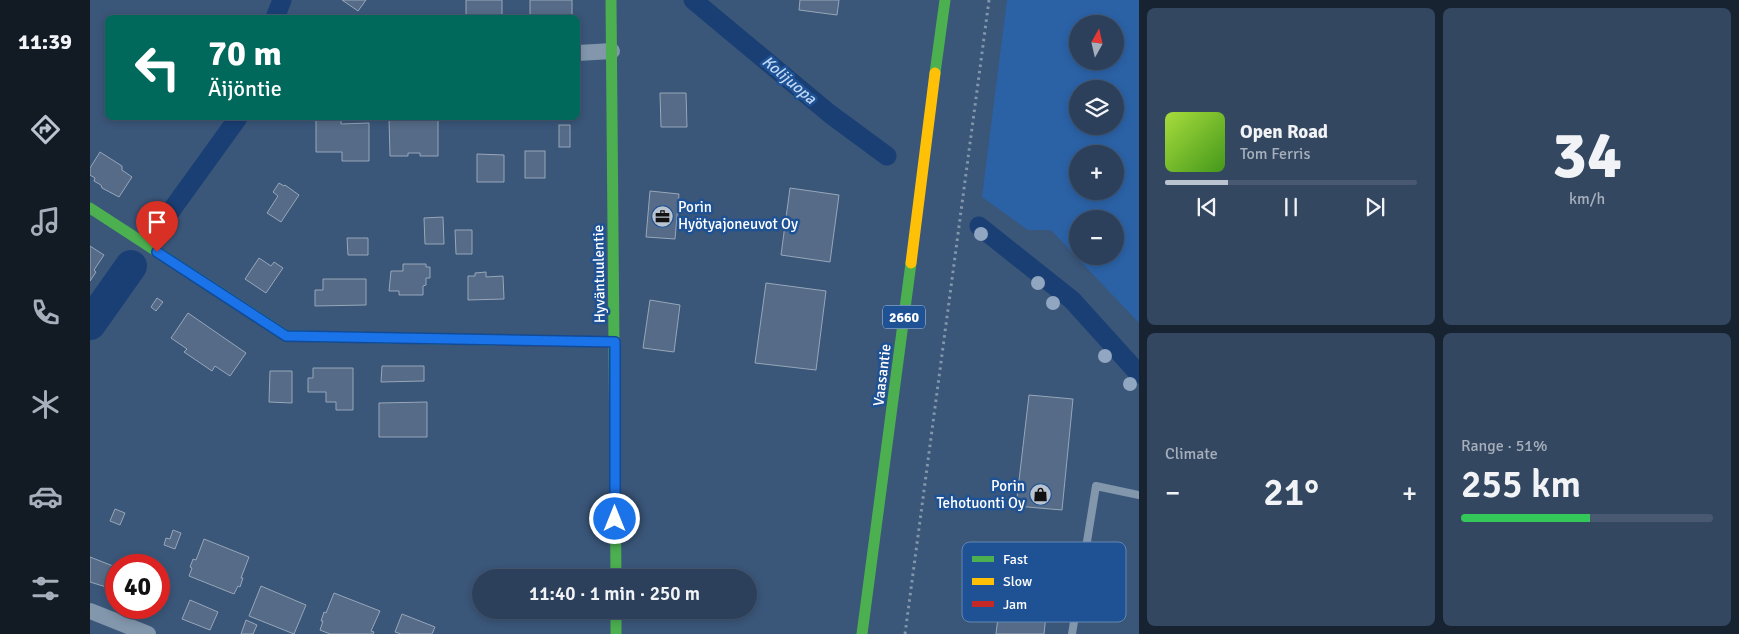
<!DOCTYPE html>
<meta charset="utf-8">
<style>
:root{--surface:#2c405b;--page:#344761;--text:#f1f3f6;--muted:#a6afbb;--line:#485971;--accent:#bac4d0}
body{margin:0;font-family:Signika,sans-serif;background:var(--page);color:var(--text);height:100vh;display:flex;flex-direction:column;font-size:19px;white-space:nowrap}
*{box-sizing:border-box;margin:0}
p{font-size:16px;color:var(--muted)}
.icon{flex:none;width:28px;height:28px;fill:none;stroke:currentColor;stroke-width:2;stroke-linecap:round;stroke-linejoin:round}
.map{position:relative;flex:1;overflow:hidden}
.panel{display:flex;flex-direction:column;gap:8px;padding:8px;background:#182332;width:600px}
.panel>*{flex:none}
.guide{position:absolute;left:15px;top:15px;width:475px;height:105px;border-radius:8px;box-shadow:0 2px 8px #0003,0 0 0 1px var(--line);background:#00695c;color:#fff;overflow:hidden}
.needle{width:32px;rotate:8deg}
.controls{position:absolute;left:979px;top:15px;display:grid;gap:10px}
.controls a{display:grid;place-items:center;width:55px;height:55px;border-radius:50%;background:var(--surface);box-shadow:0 2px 8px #0003,0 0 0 1px var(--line);font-size:25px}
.speed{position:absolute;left:15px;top:554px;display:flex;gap:10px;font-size:25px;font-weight:700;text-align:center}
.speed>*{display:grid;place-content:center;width:65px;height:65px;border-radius:50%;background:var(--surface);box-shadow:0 2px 8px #0003,0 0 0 1px var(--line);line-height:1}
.speed .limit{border:8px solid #d22;background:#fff;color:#111}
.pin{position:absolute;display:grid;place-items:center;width:42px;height:42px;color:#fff;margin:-51px -21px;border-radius:50% 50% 50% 0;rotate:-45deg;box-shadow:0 0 5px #0007}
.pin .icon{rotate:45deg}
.me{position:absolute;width:55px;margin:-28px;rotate:0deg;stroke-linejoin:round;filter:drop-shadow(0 0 4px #0008)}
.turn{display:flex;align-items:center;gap:18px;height:105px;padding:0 20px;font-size:22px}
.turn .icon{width:65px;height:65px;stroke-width:2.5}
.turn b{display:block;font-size:35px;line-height:42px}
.big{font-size:38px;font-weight:600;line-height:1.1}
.panel .card{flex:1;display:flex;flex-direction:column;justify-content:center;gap:8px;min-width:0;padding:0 18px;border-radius:8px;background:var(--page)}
.panel .dial{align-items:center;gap:0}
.dial b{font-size:65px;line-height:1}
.song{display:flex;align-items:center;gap:15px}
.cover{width:60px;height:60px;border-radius:8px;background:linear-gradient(135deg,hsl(80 70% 55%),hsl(100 70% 35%))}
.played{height:5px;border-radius:2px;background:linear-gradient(90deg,var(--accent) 25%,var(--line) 25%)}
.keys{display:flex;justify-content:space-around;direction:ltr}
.heat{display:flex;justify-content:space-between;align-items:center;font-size:28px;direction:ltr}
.charge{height:8px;border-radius:4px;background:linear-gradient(90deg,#34c759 51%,var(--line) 0)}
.panel .tiles{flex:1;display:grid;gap:8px;grid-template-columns:repeat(2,1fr)}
.trip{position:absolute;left:382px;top:569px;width:285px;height:50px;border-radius:25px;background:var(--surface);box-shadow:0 2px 8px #0003,0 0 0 1px var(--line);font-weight:600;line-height:50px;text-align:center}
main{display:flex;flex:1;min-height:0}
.tab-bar{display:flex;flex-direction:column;width:90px;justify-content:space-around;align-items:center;background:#121a24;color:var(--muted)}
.tab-bar .icon{width:35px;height:35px}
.tab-bar .on{color:var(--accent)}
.tab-bar b{font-size:22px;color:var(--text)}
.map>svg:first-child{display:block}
.green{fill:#2b62a6;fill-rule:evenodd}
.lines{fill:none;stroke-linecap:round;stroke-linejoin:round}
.canal{stroke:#193f74;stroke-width:19}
.river{stroke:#193f74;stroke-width:32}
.building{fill:#556b87;stroke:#98a7ba}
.path{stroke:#8296ac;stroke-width:3;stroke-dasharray:2.5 4;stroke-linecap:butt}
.lane{stroke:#8296ac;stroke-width:8}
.street{stroke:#8296ac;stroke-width:16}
.fast{stroke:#4caf50;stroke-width:11}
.slow{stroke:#ffc107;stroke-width:11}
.jam{stroke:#c62828;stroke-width:11}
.tree{fill:#91a6c0}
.route-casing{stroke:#114b97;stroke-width:12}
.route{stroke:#1a73e8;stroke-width:9}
.labels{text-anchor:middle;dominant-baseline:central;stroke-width:5;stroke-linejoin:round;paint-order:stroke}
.shield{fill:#1f5294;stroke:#bccbdf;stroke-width:1}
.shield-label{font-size:14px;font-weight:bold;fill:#fff}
.poi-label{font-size:15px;fill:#fff;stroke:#1f5294;text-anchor:start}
.street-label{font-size:15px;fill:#fff;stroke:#1f5294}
.water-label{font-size:16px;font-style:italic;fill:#bfd7f5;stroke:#1f5294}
.key{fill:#1f5294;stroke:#6286b4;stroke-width:1}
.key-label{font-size:14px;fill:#fff}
</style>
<main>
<nav class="tab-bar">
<b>11:39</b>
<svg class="icon on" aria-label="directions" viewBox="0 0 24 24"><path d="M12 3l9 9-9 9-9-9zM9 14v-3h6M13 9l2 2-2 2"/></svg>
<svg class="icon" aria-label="music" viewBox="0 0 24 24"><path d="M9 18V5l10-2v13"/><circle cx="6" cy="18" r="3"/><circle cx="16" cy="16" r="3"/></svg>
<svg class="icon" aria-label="phone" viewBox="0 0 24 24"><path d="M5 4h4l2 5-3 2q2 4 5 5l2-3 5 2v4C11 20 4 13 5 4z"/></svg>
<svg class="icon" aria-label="climate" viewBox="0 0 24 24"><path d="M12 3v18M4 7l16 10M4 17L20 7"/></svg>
<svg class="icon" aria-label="car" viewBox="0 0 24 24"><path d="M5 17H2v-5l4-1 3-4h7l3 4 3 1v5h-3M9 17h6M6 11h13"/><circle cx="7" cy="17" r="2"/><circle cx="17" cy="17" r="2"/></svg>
<svg class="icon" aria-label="filters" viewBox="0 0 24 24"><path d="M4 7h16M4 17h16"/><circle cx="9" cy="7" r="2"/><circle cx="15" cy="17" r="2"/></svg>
</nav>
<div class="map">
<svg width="1049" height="634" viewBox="0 0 1049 634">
<rect width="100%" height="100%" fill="#3a5679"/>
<path class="green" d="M917,0H1049V323L961,230H938L892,197ZM988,24H1025V61H988ZM988,89H1025V126H988ZM988,154H1025V191H988ZM988,219H1025V256H988Z"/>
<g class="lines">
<g class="canal">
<path d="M603,0L740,114L797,156"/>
<path d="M185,18L192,0"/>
<path d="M70,226L148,118"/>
<path d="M889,226L982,300L1049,374"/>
</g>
<path class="river" d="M0,324L41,266"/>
</g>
<g class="building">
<path d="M252,0H276L268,11Z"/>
<rect x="376" y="0" width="36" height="18"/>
<rect x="440" y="0" width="42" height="18"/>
<path d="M710,0H749L747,15L709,10Z"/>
<path d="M570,93H596L597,127H571Z"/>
<path d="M226,118H251V124L279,123V161H252V152H226Z"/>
<path d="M309,118L348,119V156H330V153H318V156H300L299,119H309Z"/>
<rect x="469" y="125" width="11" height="22"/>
<rect x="435" y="151" width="20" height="27"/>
<path d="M10,152L32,166V170L42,177L29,197L12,188L11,185L4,181L5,178L0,175V168Z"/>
<path d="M387,154L414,155V182H387Z"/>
<path d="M189,183L194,186L195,185L209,195L191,222L177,213L188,196L183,192Z"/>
<path d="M700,188L749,195L740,262L691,255Z"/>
<path d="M560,191L589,194L585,239L556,237Z"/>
<path d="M353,217L354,244H335L334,218Z"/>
<path d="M365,230H382V254H366Z"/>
<path d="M257,238H278V255H258Z"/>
<path d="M0,246L14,255L4,270L6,272L0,281Z"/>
<path d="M169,258L181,266L184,262L193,268L176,293L155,279Z"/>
<path d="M313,264H336V267H340V278H336V285L333,286V295H309V291H299L301,271H313Z"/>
<path d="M396,272V277L413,276L414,299L378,300V276H385V273Z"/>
<path d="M233,279H276V305L225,306V290H233Z"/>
<path d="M676,283L736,291L726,370L665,363Z"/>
<path d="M67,298L73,302L66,311L61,307Z"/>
<path d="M560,300L590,305L584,352L553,348Z"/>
<path d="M98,313L156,353L140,376L125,366L122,371L94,352L97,349L81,338Z"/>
<path d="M292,366H334V381L291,382Z"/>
<path d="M223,368H263V410H246V402H236V392H218V378H223Z"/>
<path d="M180,371H202V403L179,402Z"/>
<path d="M939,395L983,399L972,510L926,506Z"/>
<path d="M337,402V437H289V403Z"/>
<path d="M25,509L35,513L30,525L20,521Z"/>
<path d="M83,530L91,533L85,549L74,545L76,538L80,539Z"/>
<path d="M114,539L159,557L151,578H153L150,587L148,586L144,594L99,576L102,568L100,567L103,559L106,560Z"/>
<path d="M0,557L23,566L25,564L28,565H26V590L0,582Z"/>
<path d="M171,586L216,605L204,634L159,616Z"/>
<path d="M244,593L290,611L281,631L284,632L283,634H240L230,630L233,621H231L234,612L236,613Z"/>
<path d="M100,600L128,612L120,630L92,619Z"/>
<path d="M910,600L957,606L954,634H906Z"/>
<path d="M312,614L345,627L342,634H311L305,632Z"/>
<path d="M156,620L167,625L163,634H151Z"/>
</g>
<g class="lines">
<path class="path" d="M815,634L899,0"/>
<path class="lane" d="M982,634L1006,486L1049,495"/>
<g class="street">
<path d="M488,53L522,51"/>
<path d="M0,611L58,634"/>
</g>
<g class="fast">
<path d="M521,0L526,578"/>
<path d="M845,73L855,0"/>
<path d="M0,208L197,336L406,340"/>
<path d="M526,610V634"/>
<path d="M772,634L821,263"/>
</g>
<path class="slow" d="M821,263L845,73"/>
<path class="jam" d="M406,340L525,342"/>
</g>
<g class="tree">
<circle cx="891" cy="234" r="7"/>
<circle cx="948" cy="283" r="7"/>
<circle cx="963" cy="303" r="7"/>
<circle cx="1015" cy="356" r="7"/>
<circle cx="1040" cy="384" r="7"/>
</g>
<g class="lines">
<defs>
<path id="route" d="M67,252L196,336L525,342V519"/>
</defs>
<use href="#route" class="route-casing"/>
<use href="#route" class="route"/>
</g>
<defs>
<symbol id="office-disc" viewBox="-11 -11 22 22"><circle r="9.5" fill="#bac4d0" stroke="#1f5294"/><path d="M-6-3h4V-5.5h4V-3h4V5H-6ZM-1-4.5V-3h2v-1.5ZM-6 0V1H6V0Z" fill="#111"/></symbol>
<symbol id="shop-disc" viewBox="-11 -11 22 22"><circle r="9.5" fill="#bac4d0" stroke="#1f5294"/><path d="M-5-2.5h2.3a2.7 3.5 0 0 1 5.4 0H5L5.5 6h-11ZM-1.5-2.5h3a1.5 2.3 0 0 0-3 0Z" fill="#111"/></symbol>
</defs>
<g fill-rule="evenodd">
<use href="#office-disc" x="560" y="204" width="25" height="25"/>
<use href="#shop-disc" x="938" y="482" width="25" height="25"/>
</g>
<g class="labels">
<rect class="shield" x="793" y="305.5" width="42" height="23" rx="4"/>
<g class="shield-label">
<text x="814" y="317">2660</text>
</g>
<g class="poi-label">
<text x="588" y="207">Porin<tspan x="588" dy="17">Hyötyajoneuvot Oy</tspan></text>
<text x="935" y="486" text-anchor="end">Porin<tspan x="935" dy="17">Tehotuonti Oy</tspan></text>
</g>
<g class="street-label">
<text transform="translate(509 274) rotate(-91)">Hyväntuulentie</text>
<text transform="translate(792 375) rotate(-83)">Vaasantie</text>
</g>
<g class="water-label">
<text transform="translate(699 80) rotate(40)">Kolijuopa</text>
</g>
</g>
<rect x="872" y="542" width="164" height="80" rx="8" class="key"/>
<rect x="882" y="556" width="22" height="6" fill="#4caf50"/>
<rect x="882" y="578" width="22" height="7" fill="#ffc107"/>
<rect x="882" y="601" width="22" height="6" fill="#c62828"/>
<g class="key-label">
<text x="913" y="564">Fast</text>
<text x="913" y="586">Slow</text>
<text x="913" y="609">Jam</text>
</g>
</svg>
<div class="controls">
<a><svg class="needle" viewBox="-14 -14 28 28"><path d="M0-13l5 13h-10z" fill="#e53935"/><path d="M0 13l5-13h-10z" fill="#a6afbb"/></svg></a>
<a><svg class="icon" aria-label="layers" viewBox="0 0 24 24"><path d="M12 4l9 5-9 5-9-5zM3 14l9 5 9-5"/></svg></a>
<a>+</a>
<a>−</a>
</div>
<div class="speed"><div class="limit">40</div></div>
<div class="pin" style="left:67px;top:252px;background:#d93025"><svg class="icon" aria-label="arrive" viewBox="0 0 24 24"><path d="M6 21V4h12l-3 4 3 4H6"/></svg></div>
<svg class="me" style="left:525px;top:519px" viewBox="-20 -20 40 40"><circle r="17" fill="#1a73e8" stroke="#fff" stroke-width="3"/><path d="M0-11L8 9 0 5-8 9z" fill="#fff"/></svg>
<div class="trip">11:40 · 1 min · 250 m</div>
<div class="guide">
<div class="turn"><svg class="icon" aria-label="left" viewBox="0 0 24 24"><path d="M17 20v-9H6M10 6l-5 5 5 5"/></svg><div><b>70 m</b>Äijöntie</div></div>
</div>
</div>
<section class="panel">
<div class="tiles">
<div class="card">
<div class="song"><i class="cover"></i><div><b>Open Road</b><p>Tom Ferris</p></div></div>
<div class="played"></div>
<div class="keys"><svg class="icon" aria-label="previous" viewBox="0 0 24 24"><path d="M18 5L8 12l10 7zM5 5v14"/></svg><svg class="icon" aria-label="pause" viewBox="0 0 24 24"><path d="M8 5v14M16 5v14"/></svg><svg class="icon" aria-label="next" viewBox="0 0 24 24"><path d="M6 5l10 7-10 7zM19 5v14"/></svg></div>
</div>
<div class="card dial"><b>34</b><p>km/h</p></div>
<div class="card"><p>Climate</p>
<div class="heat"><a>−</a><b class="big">21°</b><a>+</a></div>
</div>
<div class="card"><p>Range · 51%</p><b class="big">255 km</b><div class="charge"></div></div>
</div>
</section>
</main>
